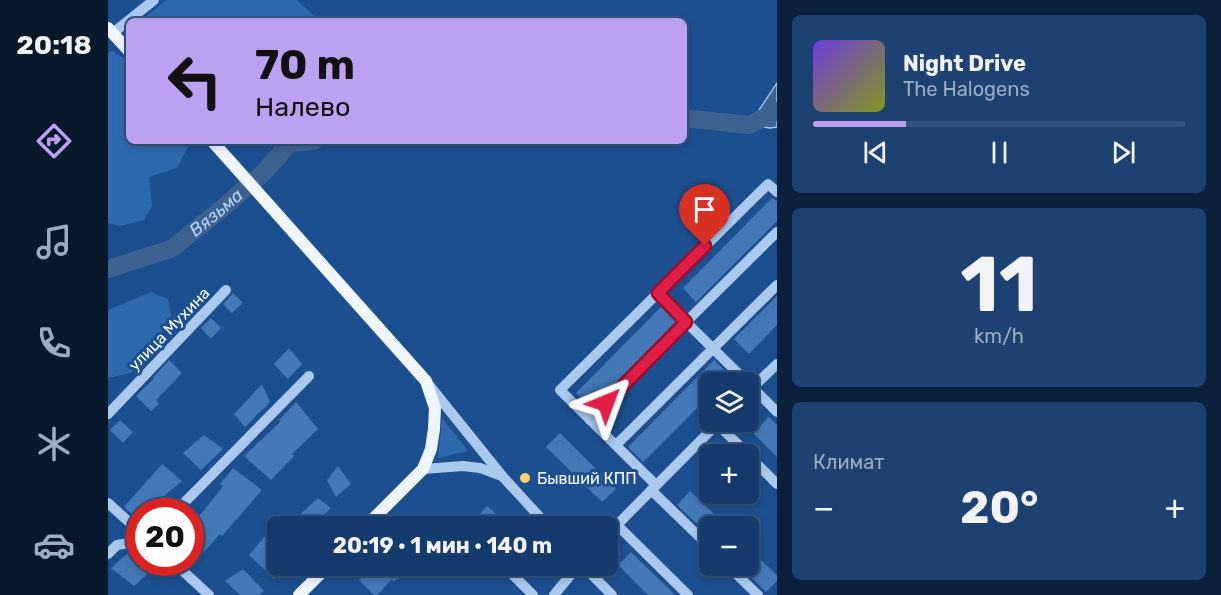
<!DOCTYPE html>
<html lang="ru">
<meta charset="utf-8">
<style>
:root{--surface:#143b6b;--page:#1d4271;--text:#f1f3f6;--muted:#9dadc1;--line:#33557e;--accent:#bca0f2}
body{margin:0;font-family:Rubik,sans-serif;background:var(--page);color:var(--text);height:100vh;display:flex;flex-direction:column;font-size:22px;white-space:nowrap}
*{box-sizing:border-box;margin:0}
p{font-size:20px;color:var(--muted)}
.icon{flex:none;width:33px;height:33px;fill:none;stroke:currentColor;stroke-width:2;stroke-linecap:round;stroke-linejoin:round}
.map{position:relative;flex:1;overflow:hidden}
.drawer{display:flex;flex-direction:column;gap:15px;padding:15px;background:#0b203b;width:444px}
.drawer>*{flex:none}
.guide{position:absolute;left:18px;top:18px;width:561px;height:126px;border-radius:9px;box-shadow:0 3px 9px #0003,0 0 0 2px var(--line);background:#bca0f2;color:#111;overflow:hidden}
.controls{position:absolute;left:591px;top:372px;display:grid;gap:12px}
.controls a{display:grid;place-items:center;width:60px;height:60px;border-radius:9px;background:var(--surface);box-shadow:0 3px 9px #0003,0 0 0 2px var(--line);font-size:30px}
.speed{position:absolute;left:18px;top:498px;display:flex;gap:12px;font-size:30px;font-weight:700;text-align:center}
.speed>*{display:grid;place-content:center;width:78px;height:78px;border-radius:50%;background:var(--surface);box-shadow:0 3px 9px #0003,0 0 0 2px var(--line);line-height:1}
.speed .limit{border:9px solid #d22;background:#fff;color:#111}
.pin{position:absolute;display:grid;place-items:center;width:51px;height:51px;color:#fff;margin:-62px -26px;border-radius:50% 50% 50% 0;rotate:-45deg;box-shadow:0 0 6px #0007}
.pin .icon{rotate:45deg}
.me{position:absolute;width:66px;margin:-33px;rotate:44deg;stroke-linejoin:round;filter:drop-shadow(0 0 4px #0008)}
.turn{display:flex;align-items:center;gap:21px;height:126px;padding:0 30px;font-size:27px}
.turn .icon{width:78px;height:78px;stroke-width:2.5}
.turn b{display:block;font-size:42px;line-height:51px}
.big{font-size:45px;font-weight:700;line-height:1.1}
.drawer .widget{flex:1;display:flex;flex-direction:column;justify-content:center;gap:9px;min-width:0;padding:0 21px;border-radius:9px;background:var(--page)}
.drawer .dial{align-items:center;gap:0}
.dial b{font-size:78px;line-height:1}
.song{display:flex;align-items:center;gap:18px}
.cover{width:72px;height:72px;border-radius:9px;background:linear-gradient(135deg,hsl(260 70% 55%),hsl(70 70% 35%))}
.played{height:6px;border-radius:3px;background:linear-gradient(90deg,var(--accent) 25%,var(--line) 25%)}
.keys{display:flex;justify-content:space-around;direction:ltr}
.heat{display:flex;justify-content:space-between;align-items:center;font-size:33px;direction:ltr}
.trip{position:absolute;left:159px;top:516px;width:351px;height:60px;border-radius:9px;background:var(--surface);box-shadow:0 3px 9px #0003,0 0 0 2px var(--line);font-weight:700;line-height:60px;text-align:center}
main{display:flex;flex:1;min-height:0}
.tabs{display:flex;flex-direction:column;width:108px;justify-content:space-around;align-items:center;background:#08182b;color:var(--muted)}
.tabs .icon{width:42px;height:42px}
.tabs .active{color:var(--accent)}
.tabs b{font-size:27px;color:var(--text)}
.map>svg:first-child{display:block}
.green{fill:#2e69ad}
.water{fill:#3c6290;stroke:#9cc4f0;stroke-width:1.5}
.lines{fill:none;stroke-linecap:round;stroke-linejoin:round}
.river{stroke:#3c6290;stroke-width:18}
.building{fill:#4478b7}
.minor{stroke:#a9c9ee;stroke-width:10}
.major{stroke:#f0f6ff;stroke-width:12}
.route-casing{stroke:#92132f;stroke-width:15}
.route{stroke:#e11d48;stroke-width:10}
.poi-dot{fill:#ffd166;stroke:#1b4f8f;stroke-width:2}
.labels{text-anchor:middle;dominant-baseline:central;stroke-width:6;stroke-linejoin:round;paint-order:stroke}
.street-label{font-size:16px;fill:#fff;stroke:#1b4f8f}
.poi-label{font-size:16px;fill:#fff;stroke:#1b4f8f;text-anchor:start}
.water-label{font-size:18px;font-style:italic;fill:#b5d3f5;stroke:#1b4f8f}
</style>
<main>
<nav class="tabs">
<b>20:18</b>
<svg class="icon active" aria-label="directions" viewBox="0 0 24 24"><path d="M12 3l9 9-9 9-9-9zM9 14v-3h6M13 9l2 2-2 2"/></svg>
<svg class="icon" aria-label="music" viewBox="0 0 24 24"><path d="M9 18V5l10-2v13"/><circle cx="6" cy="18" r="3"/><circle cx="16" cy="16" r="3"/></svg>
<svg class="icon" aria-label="phone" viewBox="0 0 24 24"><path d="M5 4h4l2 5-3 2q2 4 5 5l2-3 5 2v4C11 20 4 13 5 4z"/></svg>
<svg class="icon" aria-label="climate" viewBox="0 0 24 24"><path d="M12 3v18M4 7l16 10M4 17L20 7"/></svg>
<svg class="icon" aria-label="car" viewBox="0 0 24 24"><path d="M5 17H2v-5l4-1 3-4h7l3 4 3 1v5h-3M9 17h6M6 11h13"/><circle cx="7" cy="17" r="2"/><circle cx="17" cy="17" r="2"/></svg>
</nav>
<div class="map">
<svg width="669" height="595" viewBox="0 0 669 595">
<rect width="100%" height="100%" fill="#1b4f8f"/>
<g class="green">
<path d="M59,0H189L206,16V21H32Z"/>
<path d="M5,51L21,62V141H78L81,145L69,168L41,177L44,206L36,220L13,226L0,223V52Z"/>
<path d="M43,292L60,299L64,321L52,348L23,373L0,378V310Z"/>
<path d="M334,418L360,451L330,458Z"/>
</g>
<path class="water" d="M669,83V127L662,128L641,125Z"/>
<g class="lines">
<g class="river">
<path d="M576,118L641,125L669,111"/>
<path id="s1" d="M0,269L63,249L111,211L156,172L182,143L206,141"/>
</g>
</g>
<g class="building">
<path d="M664,198L669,201V221L588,302L575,288Z"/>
<path d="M125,293L135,303L124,313L115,304Z"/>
<path d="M669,296V325L641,354L626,339Z"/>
<path d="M553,307L568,322L483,408L468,393Z"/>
<path d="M103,318L113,328L103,339L93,328Z"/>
<path d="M181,348L194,364L180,379L166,364Z"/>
<path d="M61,360L74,373L48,400L51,404L43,411L28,396L46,379L45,378Z"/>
<path d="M606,360L621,375L613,382H602V395L535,462L520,447Z"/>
<path d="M154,384L162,402L137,427L126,414Z"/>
<path d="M188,402L210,429L184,454L186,456L163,480L136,456L172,422L171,420Z"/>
<path d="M661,417L669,425V457L645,433Z"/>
<path d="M12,420L25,432L15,443L2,430Z"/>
<path d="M452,433L508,489L494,502L438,447Z"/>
<path d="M96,435L115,449L93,470L75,453Z"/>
<path d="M54,464L74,481L45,505L52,512H32V521L16,507Z"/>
<path d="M230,466L243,484L228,497L219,480Z"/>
<path d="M125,468L154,490L114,536L112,534L96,552L82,542V524L94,513L115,486L112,484Z"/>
<path d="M640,469L650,478L640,488Z"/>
<path d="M582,491L619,526H602V536L569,505Z"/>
<path d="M210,498L223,508L205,526H171L181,516L186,520Z"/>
<path d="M379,506L402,526H377L368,518Z"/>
<path d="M170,528V566H180L166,579L141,555L157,536L159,538Z"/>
<path d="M640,548L669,575V581L658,592L632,566H640Z"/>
<path d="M21,552L32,561V562H33L43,571L26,586L3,568Z"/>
<path d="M523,552L567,595H540L510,565Z"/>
<path d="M265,566H291L297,573L285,582L284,579L269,595H266L251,580Z"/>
<path d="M135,569L156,591L151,595H132L117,581Z"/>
</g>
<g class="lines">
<g class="minor">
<path d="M5,33L46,0"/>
<path d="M639,382L578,322L669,232"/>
<path d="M641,384L669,412"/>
<path d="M321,385L395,477L440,526"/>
<path d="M640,392L669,364"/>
<path d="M0,414L118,290"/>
<path d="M482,420L578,322L550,293"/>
<path d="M609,424L640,454"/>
<path d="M508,445L669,285"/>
<path d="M640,455L669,484"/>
<path d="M315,469L355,466L372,468L394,476"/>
<path d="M548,485L452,390L660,184L669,192"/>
<path d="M543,490L602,547"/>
<path d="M0,503L32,532"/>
<path d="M67,512L201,376"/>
<path d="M509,525L580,595"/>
<path d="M500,534L611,422"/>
<path d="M0,554L9,545L32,541"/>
<path d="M65,562L101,595"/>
<path d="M396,566L425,595"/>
<path d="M475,566L504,595"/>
<path d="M620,566L650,595"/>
<path d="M446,595L470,566"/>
</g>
<g class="major">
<path d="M0,28L21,51"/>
<path d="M104,141L318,381L327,408L326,429L323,449L315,469L258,526"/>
<path d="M191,595L220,566"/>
</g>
</g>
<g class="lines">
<defs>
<path id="route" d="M498,403L578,322L550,293L597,246"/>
</defs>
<use href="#route" class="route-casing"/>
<use href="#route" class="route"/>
</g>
<circle class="poi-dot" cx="417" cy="478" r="6"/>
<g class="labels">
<g class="street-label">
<text transform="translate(61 329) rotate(-46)">улица Мухина</text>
</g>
<g class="poi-label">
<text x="429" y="478">Бывший КПП</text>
</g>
<g class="water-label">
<text stroke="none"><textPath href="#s1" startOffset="124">Вязьма</textPath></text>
</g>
</g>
</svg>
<div class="controls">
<a><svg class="icon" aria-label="layers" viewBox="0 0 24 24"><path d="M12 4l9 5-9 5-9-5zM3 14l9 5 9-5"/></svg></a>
<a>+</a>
<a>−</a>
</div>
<div class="speed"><div class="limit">20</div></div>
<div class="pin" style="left:597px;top:246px;background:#d93025"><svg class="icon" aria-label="arrive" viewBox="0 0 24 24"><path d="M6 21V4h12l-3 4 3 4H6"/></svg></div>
<svg class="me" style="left:498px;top:403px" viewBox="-20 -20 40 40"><path d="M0-17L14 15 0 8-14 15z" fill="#e11d48" stroke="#fff" stroke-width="4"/></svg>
<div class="trip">20:19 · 1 мин · 140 m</div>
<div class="guide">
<div class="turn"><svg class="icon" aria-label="left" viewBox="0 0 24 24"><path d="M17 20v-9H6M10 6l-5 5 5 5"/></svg><div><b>70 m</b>Налево</div></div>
</div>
</div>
<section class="drawer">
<div class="widget">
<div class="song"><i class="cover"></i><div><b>Night Drive</b><p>The Halogens</p></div></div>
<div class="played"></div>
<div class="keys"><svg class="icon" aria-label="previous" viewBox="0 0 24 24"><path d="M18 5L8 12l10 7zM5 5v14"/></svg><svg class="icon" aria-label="pause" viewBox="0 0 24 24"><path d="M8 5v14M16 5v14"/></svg><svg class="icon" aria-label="next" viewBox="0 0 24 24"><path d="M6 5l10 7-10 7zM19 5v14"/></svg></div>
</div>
<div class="widget dial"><b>11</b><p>km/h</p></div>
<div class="widget"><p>Климат</p>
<div class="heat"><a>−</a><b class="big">20°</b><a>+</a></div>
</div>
</section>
</main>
